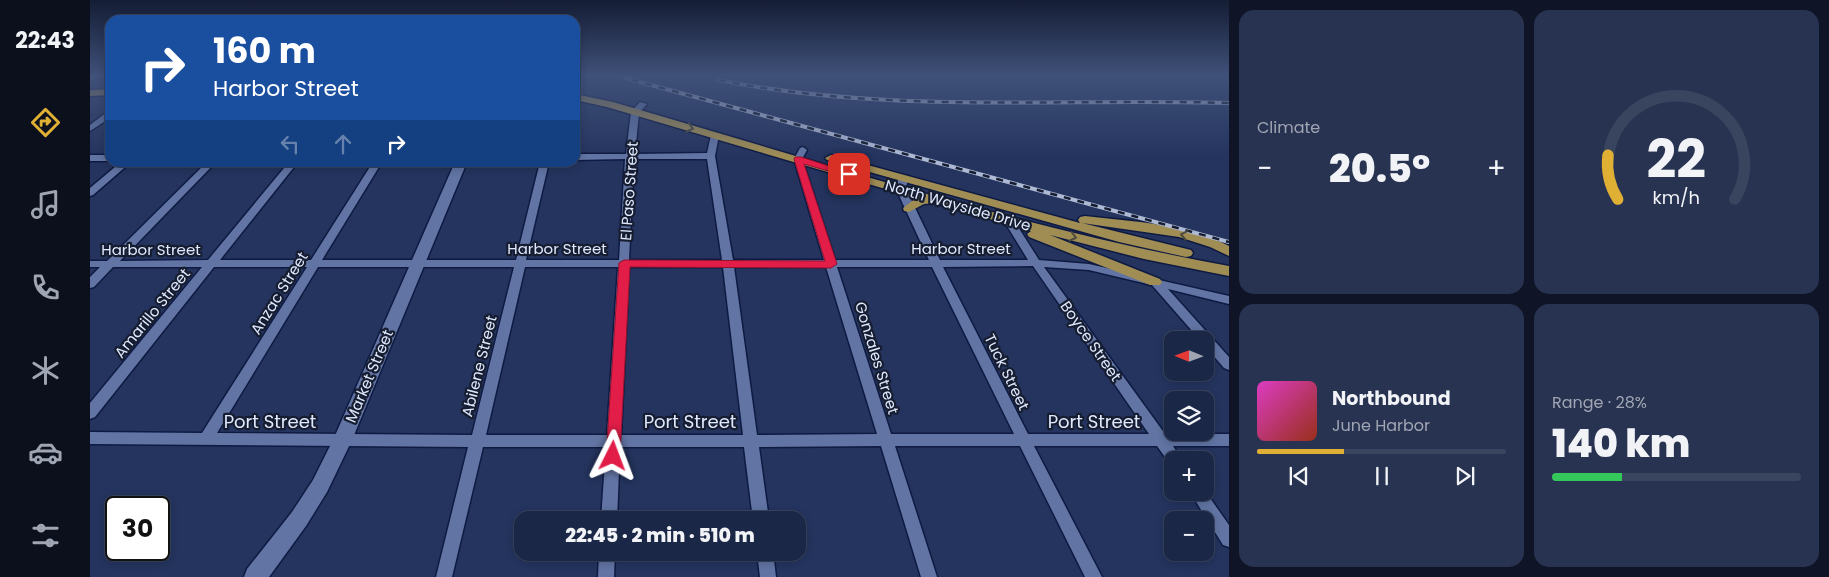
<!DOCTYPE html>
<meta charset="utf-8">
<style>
:root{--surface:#1b2746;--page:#283351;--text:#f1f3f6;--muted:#a0a5b3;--line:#39445f;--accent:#dfb034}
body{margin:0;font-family:Poppins,sans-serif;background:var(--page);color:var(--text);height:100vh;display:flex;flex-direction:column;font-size:19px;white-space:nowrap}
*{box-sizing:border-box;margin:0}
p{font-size:16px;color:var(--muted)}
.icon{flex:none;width:28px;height:28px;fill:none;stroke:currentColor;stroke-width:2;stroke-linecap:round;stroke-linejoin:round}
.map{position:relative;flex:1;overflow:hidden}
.drawer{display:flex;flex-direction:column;gap:10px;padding:10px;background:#0f1526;width:600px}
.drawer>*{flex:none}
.banner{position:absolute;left:15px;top:15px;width:475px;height:152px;border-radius:15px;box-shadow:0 2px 8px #0003,0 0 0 1px var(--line);background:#1a4fa0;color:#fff;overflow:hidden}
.needle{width:32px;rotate:271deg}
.tools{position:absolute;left:1074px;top:331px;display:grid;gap:10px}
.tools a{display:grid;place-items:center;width:50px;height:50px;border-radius:10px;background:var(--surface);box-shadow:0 2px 8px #0003,0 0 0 1px var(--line);font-size:25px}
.speed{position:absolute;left:15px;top:496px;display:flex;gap:10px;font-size:25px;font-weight:700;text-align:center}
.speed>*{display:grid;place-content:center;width:65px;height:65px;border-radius:50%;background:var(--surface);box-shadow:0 2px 8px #0003,0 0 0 1px var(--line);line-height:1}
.speed .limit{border:2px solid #111;border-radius:8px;background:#fff;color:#111}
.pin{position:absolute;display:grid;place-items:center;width:42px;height:42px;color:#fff;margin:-21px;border-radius:10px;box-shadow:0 2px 8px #0006}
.me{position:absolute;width:55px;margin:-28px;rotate:3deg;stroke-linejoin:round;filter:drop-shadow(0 0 4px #0008)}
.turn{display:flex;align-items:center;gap:18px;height:105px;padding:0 25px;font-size:22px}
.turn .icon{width:65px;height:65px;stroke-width:2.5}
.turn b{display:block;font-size:35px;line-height:42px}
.lanes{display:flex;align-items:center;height:48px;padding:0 25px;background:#0003;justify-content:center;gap:25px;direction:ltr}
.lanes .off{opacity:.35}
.big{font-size:38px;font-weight:800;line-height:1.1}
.drawer .widget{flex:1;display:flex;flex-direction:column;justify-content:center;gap:8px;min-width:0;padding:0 18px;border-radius:15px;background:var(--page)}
.drawer .dial{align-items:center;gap:0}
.dial svg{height:130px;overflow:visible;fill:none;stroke:var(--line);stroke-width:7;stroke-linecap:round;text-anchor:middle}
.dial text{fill:var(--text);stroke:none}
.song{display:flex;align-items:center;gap:15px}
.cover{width:60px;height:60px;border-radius:8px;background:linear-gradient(135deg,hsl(310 70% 55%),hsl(10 70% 35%))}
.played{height:5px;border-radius:2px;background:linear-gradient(90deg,var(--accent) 35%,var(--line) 35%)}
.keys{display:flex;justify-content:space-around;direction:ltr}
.heat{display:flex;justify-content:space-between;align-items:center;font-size:28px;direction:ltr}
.charge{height:8px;border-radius:4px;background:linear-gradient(90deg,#34c759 28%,var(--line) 0)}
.drawer .tiles{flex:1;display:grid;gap:10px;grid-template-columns:repeat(2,1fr)}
.trip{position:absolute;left:424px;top:511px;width:292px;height:50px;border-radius:15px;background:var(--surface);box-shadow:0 2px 8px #0003,0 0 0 1px var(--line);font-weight:800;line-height:50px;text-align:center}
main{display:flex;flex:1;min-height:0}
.dock{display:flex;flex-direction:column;width:90px;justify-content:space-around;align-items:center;background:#0b101c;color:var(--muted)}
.dock .icon{width:35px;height:35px}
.dock .current{color:var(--accent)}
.dock b{font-size:22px;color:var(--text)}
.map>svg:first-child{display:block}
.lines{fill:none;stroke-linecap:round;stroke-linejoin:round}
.street-casing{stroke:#0e1a42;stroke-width:3}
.secondary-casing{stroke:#0e1a42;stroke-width:3}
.primary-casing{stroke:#0e1a42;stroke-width:3}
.street{fill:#6174a3;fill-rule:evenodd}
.secondary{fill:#6174a3;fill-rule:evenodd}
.primary{fill:#a08d54;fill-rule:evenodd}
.rail-casing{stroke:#aeb9d4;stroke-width:4}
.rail{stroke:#161d30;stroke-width:2.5;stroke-dasharray:7;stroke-linecap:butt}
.oneway{stroke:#4d4a3e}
.route{fill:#e11d48;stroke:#92132f}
.labels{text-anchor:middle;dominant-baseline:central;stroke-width:4.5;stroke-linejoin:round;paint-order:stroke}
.street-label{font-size:15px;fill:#dfe9fe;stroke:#161d30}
.near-street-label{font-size:18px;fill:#dfe9fe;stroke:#161d30}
</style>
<main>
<nav class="dock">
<b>22:43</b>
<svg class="icon current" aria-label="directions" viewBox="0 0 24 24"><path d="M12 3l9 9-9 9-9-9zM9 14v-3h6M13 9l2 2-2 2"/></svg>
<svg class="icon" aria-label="music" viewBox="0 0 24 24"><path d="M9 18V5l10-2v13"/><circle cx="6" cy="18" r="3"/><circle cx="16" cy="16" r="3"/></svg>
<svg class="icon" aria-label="phone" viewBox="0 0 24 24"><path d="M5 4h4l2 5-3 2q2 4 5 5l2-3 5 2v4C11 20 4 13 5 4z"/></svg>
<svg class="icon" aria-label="climate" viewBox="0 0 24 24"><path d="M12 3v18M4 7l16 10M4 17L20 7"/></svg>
<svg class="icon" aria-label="car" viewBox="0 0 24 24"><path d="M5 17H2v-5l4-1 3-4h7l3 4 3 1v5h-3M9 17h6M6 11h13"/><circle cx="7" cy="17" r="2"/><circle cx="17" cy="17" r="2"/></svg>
<svg class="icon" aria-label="filters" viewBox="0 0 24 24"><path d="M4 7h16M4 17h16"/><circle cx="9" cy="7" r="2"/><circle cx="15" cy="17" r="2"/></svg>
</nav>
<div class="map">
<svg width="1139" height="577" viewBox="0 0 1139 577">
<rect width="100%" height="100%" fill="#24345e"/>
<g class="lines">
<defs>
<g id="street">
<path d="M9,76L0,82L1,76Z"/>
<path d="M550,102L557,104L549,113L545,154L617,153L621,135L625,133L629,135L625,156L643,260H734L704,159L710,148L713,147L717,150L712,159L745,260H839L806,189L808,178L813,175L818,178L816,189L850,260H938L914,221L919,218L923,219L949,260L999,264L1139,296V304L1078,289L1139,357V370L1134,368L1115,346V340H1110L1062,285L999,270L954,267L1075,434H1139V446H1083L1092,460H1082V465L1080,464L1067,446H944L1012,577H995L930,446H805L847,577H831L791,446L669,447L679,520H663L654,447H530L527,520H511L516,447H393L362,577H346L378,447L0,444V432L112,433L217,267H124L5,417L0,419V403L112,267H23L4,287L0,288V277L10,267H0V261H17L117,162H126L30,261L118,260L199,162H208L130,260H221L283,162H292L232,260H426L450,162H459L436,260H529L535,159L485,160V154H536L541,112ZM544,159H617L632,260H539ZM943,266L1059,434H938L853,267ZM228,267H424L382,435L127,433ZM435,267H528L517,435H396ZM539,267H633L653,435H531ZM644,267H736L787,434L667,435ZM747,267H842L924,434H801Z"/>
<path d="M17,112H20V118L0,131V125Z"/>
<rect x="0" y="155" width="20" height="6"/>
<path d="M31,162H41L3,195L0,196V188Z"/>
<path d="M1115,491L1139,525V547L1133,545L1100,492H1115Z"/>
<path d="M509,552H525L524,577H508Z"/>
<path d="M667,552H683L686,577H670Z"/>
</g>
<path id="secondary" d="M365,162H377L262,440L237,492L216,526L179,577H154L157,569L202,512L223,480L244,438Z"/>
<g id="primary">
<path d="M20,89V95L0,96V90Z"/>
<path d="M485,94L523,102C727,161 930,228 1139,266V276L1054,259L960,235L1070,279L1072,282L1070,285H1060L939,237L937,234L941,231L845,203L834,204L819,212L814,211L813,208L826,198L517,107L485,100Z"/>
<path d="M741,155L990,223L988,220L990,217L995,216C1043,222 1096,223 1139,246V256L1120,247L1089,237L992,223L1101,250L1103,253L1101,256L1096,257L1029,242L737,160L735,158Z"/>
</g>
</defs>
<use href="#street" class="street-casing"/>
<use href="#secondary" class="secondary-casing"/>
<use href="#primary" class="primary-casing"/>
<use href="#street" class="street"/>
<use href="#secondary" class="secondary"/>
<use href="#primary" class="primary"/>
<defs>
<g id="rail">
<path d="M528,76L1139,242"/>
<path d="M629,80C796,114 969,98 1139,103"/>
</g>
</defs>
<use href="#rail" class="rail-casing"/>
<use href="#rail" class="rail"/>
</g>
<defs><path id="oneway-chevron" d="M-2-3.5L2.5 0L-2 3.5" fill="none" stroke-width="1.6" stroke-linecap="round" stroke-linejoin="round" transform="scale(1.25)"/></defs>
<g class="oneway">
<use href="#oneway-chevron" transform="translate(600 128) rotate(16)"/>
<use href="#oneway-chevron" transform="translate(1094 235) rotate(-169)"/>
<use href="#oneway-chevron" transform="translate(983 237) rotate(14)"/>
</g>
<linearGradient id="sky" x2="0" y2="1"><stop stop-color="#141d34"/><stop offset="0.48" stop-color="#3f5079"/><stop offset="1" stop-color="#3f5079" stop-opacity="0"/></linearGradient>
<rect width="1139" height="157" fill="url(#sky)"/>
<path class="route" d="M705,157H711L764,174L759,177L714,164L747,264L741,268L540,267L530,456L528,460L523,462L518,460L516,456L529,263L534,260L735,261L704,159Z"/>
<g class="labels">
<g class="street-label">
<text transform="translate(539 191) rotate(-86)">El Paso Street</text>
<text transform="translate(868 205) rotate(16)">North Wayside Drive</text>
<text x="467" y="248">Harbor Street</text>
<text x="871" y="248">Harbor Street</text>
<text x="61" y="249">Harbor Street</text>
<text transform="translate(189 293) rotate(-58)">Anzac Street</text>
<text transform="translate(62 313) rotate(-51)">Amarillo Street</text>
<text transform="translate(1001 341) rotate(55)">Boyce Street</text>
<text transform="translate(787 358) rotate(73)">Gonzales Street</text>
<text transform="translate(389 366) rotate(-76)">Abilene Street</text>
<text transform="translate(917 372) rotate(64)">Tuck Street</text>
<text transform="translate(279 376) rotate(-67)">Market Street</text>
</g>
<g class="near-street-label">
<text x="180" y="421">Port Street</text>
<text x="600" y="421">Port Street</text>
<text x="1004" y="421">Port Street</text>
</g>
</g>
</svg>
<div class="tools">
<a><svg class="needle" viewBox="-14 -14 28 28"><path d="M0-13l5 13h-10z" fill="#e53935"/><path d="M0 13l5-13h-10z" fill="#a0a5b3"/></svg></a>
<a><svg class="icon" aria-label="layers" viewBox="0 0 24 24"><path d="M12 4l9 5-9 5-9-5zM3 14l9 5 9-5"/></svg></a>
<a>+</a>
<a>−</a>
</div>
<div class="speed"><div class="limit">30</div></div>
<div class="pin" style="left:759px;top:174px;background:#d93025"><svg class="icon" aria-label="arrive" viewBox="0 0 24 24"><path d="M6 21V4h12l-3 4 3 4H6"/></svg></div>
<svg class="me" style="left:523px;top:456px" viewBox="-20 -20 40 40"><path d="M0-17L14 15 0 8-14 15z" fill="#e11d48" stroke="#fff" stroke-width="4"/></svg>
<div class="trip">22:45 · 2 min · 510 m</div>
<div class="banner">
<div class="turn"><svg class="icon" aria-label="right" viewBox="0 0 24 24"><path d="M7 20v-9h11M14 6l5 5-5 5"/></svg><div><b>160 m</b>Harbor Street</div></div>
<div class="lanes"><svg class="icon off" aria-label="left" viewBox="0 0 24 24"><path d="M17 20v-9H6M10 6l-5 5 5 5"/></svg><svg class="icon off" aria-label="ahead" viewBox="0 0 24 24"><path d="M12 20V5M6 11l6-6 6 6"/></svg><svg class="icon" aria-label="right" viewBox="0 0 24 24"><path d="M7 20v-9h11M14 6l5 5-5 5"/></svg></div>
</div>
</div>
<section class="drawer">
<div class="tiles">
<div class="widget"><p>Climate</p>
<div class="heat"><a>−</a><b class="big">20.5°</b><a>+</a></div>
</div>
<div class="widget dial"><svg viewBox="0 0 100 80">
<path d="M14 69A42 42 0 1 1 86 69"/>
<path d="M14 69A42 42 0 0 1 8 42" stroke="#dfb034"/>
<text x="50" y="56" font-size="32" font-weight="700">22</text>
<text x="50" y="72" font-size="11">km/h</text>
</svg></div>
<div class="widget">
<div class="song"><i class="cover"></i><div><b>Northbound</b><p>June Harbor</p></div></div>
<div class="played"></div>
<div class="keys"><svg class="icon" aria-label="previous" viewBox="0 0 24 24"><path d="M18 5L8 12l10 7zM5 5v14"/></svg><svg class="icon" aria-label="pause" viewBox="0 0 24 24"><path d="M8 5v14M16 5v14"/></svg><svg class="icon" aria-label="next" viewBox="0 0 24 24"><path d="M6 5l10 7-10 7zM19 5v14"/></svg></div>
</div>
<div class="widget"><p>Range · 28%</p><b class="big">140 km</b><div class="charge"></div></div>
</div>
</section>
</main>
